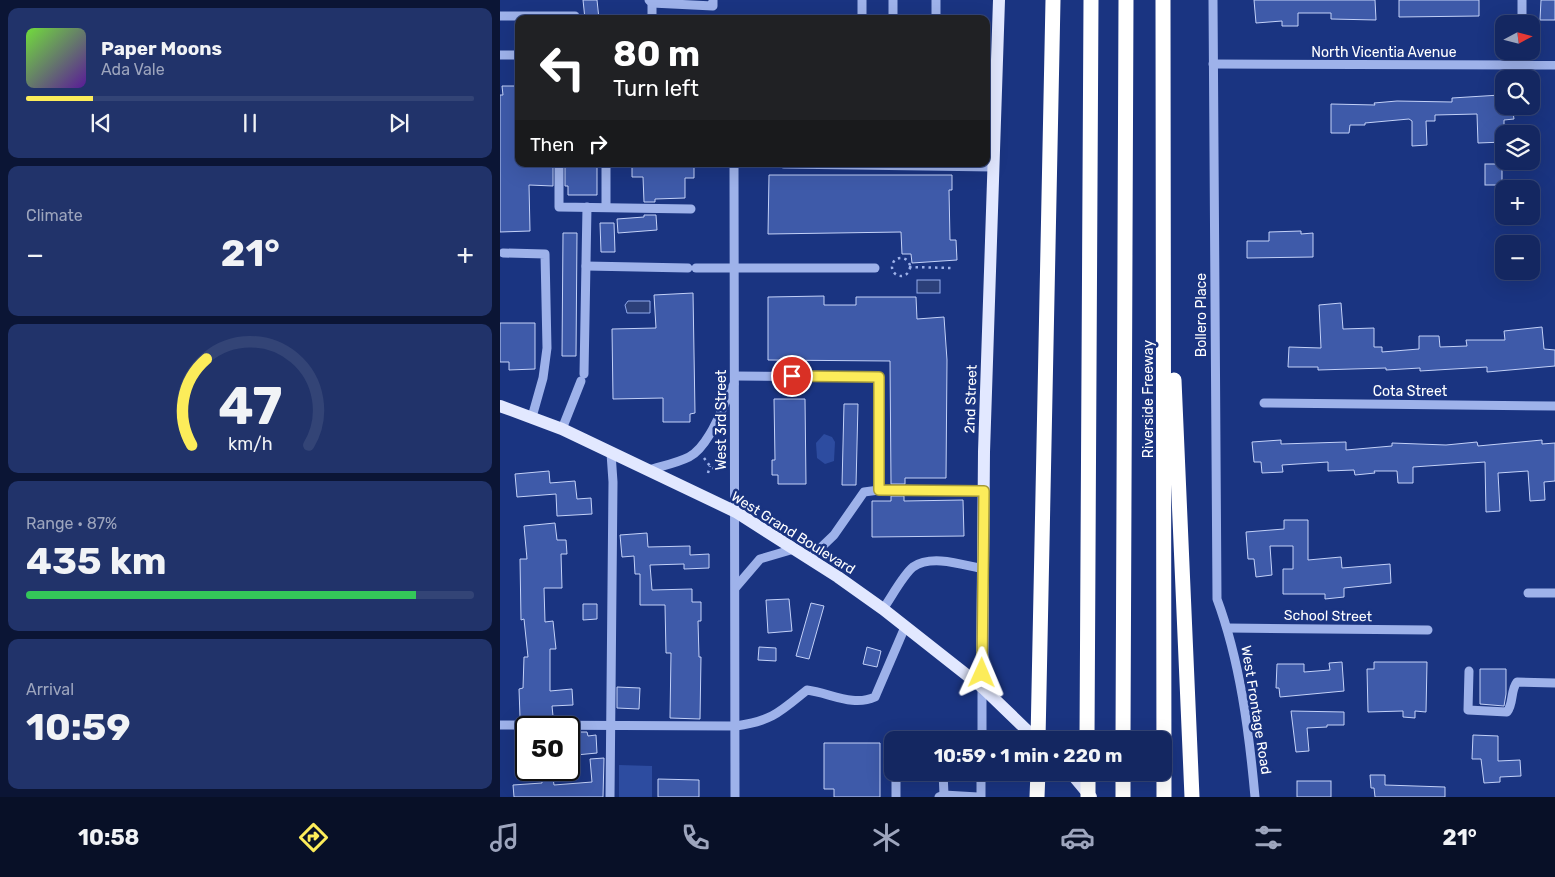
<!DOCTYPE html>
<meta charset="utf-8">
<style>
:root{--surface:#142761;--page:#21336a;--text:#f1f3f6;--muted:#9da5bd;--line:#334476;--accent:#fcec5a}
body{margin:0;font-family:Rubik,sans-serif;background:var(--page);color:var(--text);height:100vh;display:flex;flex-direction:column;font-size:19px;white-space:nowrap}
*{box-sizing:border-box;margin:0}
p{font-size:16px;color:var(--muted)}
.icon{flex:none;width:28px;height:28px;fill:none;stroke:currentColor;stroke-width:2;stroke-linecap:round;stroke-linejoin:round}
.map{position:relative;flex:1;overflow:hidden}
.panel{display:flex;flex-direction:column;gap:8px;padding:8px;background:#0b1535;width:500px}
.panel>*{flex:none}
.guide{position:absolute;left:15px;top:15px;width:475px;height:152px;border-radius:10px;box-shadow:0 5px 20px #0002,0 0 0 1px var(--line);background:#202124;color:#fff;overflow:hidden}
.needle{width:32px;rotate:83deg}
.buttons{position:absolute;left:995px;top:15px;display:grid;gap:10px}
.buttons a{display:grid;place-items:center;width:45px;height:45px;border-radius:10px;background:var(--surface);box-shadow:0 5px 20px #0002,0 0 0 1px var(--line);font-size:25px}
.speed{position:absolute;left:15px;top:716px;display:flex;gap:10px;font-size:25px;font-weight:700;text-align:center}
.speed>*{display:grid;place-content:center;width:65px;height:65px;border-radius:50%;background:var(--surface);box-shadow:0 5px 20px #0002,0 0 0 1px var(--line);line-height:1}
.speed .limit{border:2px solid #111;border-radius:8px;background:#fff;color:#111}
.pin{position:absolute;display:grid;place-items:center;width:42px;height:42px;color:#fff;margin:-21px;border:2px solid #fff;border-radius:50%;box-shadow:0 1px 5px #0007}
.me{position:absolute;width:55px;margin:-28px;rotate:1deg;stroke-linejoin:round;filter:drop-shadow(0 0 4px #0008)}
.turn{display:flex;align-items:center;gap:18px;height:105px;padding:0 15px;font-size:22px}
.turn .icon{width:65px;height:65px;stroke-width:2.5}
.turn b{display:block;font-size:35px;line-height:42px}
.then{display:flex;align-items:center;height:48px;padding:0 15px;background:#0003;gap:10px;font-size:19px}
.big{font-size:38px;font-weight:700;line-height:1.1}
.panel .widget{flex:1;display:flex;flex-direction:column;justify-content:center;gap:8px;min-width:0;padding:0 18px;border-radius:10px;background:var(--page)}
.panel .dial{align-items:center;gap:0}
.dial svg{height:130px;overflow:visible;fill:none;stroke:var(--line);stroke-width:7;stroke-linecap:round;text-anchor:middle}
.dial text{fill:var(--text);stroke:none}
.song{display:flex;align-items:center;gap:15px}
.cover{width:60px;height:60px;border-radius:8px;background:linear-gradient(135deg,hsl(100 70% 55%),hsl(270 70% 35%))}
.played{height:5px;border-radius:2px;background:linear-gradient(90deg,var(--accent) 15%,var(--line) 15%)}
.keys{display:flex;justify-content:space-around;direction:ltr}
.heat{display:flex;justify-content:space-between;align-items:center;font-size:28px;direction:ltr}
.charge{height:8px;border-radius:4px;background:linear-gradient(90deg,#34c759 87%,var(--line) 0)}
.trip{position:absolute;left:384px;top:731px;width:288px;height:50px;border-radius:10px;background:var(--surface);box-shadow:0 5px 20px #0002,0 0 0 1px var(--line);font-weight:700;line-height:50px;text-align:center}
.dock{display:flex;height:80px;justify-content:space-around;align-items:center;background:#081027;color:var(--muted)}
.dock .icon{width:35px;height:35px}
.dock .on{color:var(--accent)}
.dock b{font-size:22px;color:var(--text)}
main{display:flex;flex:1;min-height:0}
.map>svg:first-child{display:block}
.green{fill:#2d4ca0}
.water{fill:#2c4079;stroke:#91aaec}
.building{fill:#3e5aa9;stroke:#c3d1f8}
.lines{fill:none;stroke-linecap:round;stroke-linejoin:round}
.path{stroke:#9eb2ea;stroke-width:2.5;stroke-dasharray:2.5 4;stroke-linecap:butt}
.minor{stroke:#9eb2ea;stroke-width:9}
.major{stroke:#e2e8ff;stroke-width:12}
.highway{stroke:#fff;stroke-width:15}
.highway-bridge{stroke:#fff;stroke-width:15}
.route-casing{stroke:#a4993a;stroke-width:12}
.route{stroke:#fcec5a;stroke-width:9}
.labels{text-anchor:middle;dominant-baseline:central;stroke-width:5;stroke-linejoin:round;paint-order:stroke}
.street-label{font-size:14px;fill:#fff;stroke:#1a3481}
</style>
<main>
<section class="panel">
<div class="widget">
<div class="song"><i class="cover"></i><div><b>Paper Moons</b><p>Ada Vale</p></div></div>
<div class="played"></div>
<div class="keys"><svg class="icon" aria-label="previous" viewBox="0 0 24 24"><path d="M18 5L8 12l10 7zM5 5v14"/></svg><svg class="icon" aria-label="pause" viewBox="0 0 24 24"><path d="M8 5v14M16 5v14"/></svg><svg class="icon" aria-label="next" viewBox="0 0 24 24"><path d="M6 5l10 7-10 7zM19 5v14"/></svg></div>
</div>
<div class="widget"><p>Climate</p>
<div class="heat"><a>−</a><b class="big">21°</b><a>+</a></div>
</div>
<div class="widget dial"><svg viewBox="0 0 100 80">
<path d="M14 69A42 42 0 1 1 86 69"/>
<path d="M14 69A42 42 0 0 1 23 16" stroke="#fcec5a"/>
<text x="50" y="56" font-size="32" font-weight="700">47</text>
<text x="50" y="72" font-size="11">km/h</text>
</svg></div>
<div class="widget"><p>Range · 87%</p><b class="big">435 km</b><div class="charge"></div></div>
<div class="widget"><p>Arrival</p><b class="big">10:59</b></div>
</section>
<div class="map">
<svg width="1055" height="797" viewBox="0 0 1055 797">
<rect width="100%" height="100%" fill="#1a3481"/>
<g class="green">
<path d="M324,434L332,437L335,442L334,461L325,464L317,458L316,443Z"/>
<path d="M119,765L152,766V797H119Z"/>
</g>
<g class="water">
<rect x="417" y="280" width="23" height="13"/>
<path d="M128,301H150V313H127L125,305Z"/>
</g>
<g class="building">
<path d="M83,0H97L99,19H85Z"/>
<path d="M754,0H875L876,20L831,19V13H798V26H782V21L756,23Z"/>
<path d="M899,0H979V16L899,17Z"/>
<path d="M1041,0H1055V20H1040Z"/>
<path d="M2,86H19V164H53V186L29,185L30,231L0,232V95H3Z"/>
<path d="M1000,95V101H1004V106H1012L1014,119L1004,120V142L978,143L977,114L935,115V121H926L927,145L912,146V121L909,119L865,123V125H850L849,133H831V104L875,105L874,103L897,101L952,102V98Z"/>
<path d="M65,164H97V195H68V186H65Z"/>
<path d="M132,164H194V178H185V198L155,199V202H144L143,177H132Z"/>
<rect x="985" y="164" width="17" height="21"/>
<path d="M269,175H452V190H449L450,240H456L457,260L412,263L411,254H402L401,232L268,234Z"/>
<path d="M144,215H156L157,230L118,233L117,219L144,217Z"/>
<path d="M100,223H114L115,252H101Z"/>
<path d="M801,231V234L813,233V257L747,258V241H769V232Z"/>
<path d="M63,233H77L76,356H62Z"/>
<path d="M193,293L195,413L190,414V422H163V398L113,399L112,329L156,328L154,295Z"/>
<path d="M324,296V305H356V297H416L417,319L444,317L447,360L446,478H405V484H391L390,361L268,360V297Z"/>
<path d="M841,303L843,329L874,328V347H882V352L919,349V336H939L940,347L967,346L966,340H1005L1004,331L1042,327L1044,349L1055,350V366L987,372V367L920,371V368L886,370V368L818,370V367H788L789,347L821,348L819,305Z"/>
<path d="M0,323H35V369L9,370V362H0Z"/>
<path d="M274,399H305L306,484H278V475H272V460H275Z"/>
<path d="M344,404H358L356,485H342Z"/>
<path d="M781,440V444L846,442V450L892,446V443L946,445L977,442L978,446L1042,440V444L1055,443V481L1044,482L1045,500L1030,501L1028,471L998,473L1000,511L986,512L985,462L913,467V483H898L897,471H874L875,473L855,475L854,470L828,471V462L782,465L783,472L762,473L761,462H754L752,442Z"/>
<path d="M49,471L50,483L75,481L77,499L91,498L92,514L57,516L56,494L17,497L15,474Z"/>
<path d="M391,496H404V501L463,500L464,536L372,537V501H391Z"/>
<path d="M784,520H808V560L841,557L842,568L890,564L891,583L844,588V597L825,599V594H783V569H793V546H770L772,575L756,577L754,559H748L746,532L784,529Z"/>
<path d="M55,523L57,540H66L67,554H61L62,588H44L45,622L53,621L56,649H50V691L72,689L73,705L52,706L53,716L20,717L19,689L23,688L24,657H28L24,619L21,620L20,559H27L24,526Z"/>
<path d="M147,533L148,547L190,546V555L209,554V568L184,569V564L150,565L152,590L192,589V602H201V621H198L199,657H201L200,719L170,718L171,653H166L165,605H140V574H135L134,556L122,557L120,535Z"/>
<path d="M289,599L292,631L268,633L266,600Z"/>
<path d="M311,603L324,606L309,659L296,656Z"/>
<path d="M83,604H97V619L83,620Z"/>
<path d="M259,647L276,648V661L258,660Z"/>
<path d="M367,647L381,651L377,667L363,664Z"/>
<path d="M842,662L844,691L780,697L779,688H776L777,664H804V672L830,670L829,663Z"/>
<path d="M874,662H927L926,712L915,711V718L903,717V711L868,712L867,669H874Z"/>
<path d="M980,669H1006V694L1004,706L980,704Z"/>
<path d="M117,687L140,688L139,709L117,708Z"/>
<path d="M791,711L844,712V725H827V727L807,728L809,751L796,752Z"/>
<path d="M74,732H87L88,736L96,735L97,753L76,755Z"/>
<path d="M973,735L998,736V761L1020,760L1021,776L1000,777V782L984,783L981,759H972Z"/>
<path d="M324,743H380V797H334V789H324Z"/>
<path d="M104,758L103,797H14L13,785L42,783V778H53L54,785L92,782L90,759Z"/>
<path d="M870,775H885V785L945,787V797H875L874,788H871Z"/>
<path d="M158,779L199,780V797H158Z"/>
<rect x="797" y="781" width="34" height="16"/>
</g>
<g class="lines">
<g class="path">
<circle cx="401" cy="267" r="9"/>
<path d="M409,267L451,268"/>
<path d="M204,458L210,466L216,470"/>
<path d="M208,473L210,466"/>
</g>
<g class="minor">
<path d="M149,0L152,3V19"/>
<path d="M713,0L717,599C740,661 749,731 755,797"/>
<path d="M1022,0V24"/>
<path d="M152,3L213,6V0"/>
<path d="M0,16H75"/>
<path d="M362,19V0"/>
<path d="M393,19V0"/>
<path d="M436,19V0"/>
<path d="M1023,51V65"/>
<path d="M0,55H19"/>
<path d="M713,64L1055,65"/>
<path d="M59,164V207L191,209"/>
<path d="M234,164L235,797"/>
<path d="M284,164L493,167"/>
<path d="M106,207V164"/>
<path d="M3,253L45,254L47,348L43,378L32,417"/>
<path d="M86,266L188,268"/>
<path d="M196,268H375"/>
<path d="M84,374L87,207"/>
<path d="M235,376L379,377V490L364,492L334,535L309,559"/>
<path d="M764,403L1055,406"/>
<path d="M62,429L81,381"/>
<path d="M149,470C162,466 177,463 189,457C210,446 223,405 234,384"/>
<path d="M379,490L484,491"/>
<path d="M236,587L260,559L294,549"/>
<path d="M1028,593H1055"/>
<path d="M383,609C391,598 403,575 413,567C432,554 463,565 483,569"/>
<path d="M728,628L928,630"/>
<path d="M969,671L968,710L1007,712C1014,703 1010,691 1017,682L1055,683"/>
<path d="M0,725L236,726C272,721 280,712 307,690C330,693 353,707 375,697L405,627"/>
<path d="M482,740V687"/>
<path d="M443,772L444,795"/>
<path d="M110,797L113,482L111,453"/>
<path d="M396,797V772"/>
<path d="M439,797L444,795L478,797"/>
<path d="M481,797V772"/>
</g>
<g class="major">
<path d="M0,406L62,429L236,512L338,577L383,609L482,687L537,740"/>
<path d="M482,687L484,452L499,0"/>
<path d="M570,772L591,797"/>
</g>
<g class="highway">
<path d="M663,0L664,797"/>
<path d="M674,380L692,797"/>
<path d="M538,740L553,0"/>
<path d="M587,740L591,0"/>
<path d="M623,740L626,0"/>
<path d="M537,797L538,772"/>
<path d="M623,797V772"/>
</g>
<path class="highway-bridge" d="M588,772V797"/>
</g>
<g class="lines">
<defs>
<path id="route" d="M292,376L379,377V490L484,491L482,673"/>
</defs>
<use href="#route" class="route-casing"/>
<use href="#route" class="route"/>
</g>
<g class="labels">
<g class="street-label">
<text x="884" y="52">North Vicentia Avenue</text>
<text transform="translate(701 315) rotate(-90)">Bollero Place</text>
<text x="910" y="391">Cota Street</text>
<text transform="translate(471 399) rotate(-88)">2nd Street</text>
<text transform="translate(648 399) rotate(-90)">Riverside Freeway</text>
<text transform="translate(221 420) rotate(-90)">West 3rd Street</text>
<text transform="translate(293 533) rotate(32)">West Grand Boulevard</text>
<text transform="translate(828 616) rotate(1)">School Street</text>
<text transform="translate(756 710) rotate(81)">West Frontage Road</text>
</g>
</g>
</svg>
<div class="buttons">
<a><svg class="needle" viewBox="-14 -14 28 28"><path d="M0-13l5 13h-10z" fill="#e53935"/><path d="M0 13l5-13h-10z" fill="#9da5bd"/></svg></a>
<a><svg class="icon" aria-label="search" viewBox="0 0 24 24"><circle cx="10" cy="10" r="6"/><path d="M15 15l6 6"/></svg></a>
<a><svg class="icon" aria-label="layers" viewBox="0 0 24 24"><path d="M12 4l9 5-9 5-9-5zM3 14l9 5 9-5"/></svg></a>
<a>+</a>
<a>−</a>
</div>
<div class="speed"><div class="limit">50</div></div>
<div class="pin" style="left:292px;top:376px;background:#d93025"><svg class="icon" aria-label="arrive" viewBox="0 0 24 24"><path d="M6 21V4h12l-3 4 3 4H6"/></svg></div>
<svg class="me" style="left:482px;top:673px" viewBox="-20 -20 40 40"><path d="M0-17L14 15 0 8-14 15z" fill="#fcec5a" stroke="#fff" stroke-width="4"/></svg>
<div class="trip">10:59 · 1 min · 220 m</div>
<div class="guide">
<div class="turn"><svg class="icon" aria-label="left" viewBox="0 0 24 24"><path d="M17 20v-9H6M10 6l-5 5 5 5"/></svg><div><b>80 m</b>Turn left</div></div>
<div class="then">Then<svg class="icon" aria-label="right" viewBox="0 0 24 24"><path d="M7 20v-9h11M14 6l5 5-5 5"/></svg></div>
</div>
</div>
</main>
<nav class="dock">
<b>10:58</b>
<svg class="icon on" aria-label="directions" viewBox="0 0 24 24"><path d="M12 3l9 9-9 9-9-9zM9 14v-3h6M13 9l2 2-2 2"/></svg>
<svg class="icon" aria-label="music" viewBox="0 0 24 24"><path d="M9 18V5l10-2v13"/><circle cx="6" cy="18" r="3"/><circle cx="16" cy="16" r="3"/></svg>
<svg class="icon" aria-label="phone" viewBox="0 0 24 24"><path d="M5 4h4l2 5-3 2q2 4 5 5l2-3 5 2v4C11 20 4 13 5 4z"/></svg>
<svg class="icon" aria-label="climate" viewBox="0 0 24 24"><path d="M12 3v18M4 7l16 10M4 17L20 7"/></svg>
<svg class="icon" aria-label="car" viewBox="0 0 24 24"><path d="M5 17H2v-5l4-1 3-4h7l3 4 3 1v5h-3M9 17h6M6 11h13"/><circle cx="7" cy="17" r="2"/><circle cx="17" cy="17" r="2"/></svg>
<svg class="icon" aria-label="filters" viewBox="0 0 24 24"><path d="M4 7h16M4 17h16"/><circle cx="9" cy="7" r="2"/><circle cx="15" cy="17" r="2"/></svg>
<b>21°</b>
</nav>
